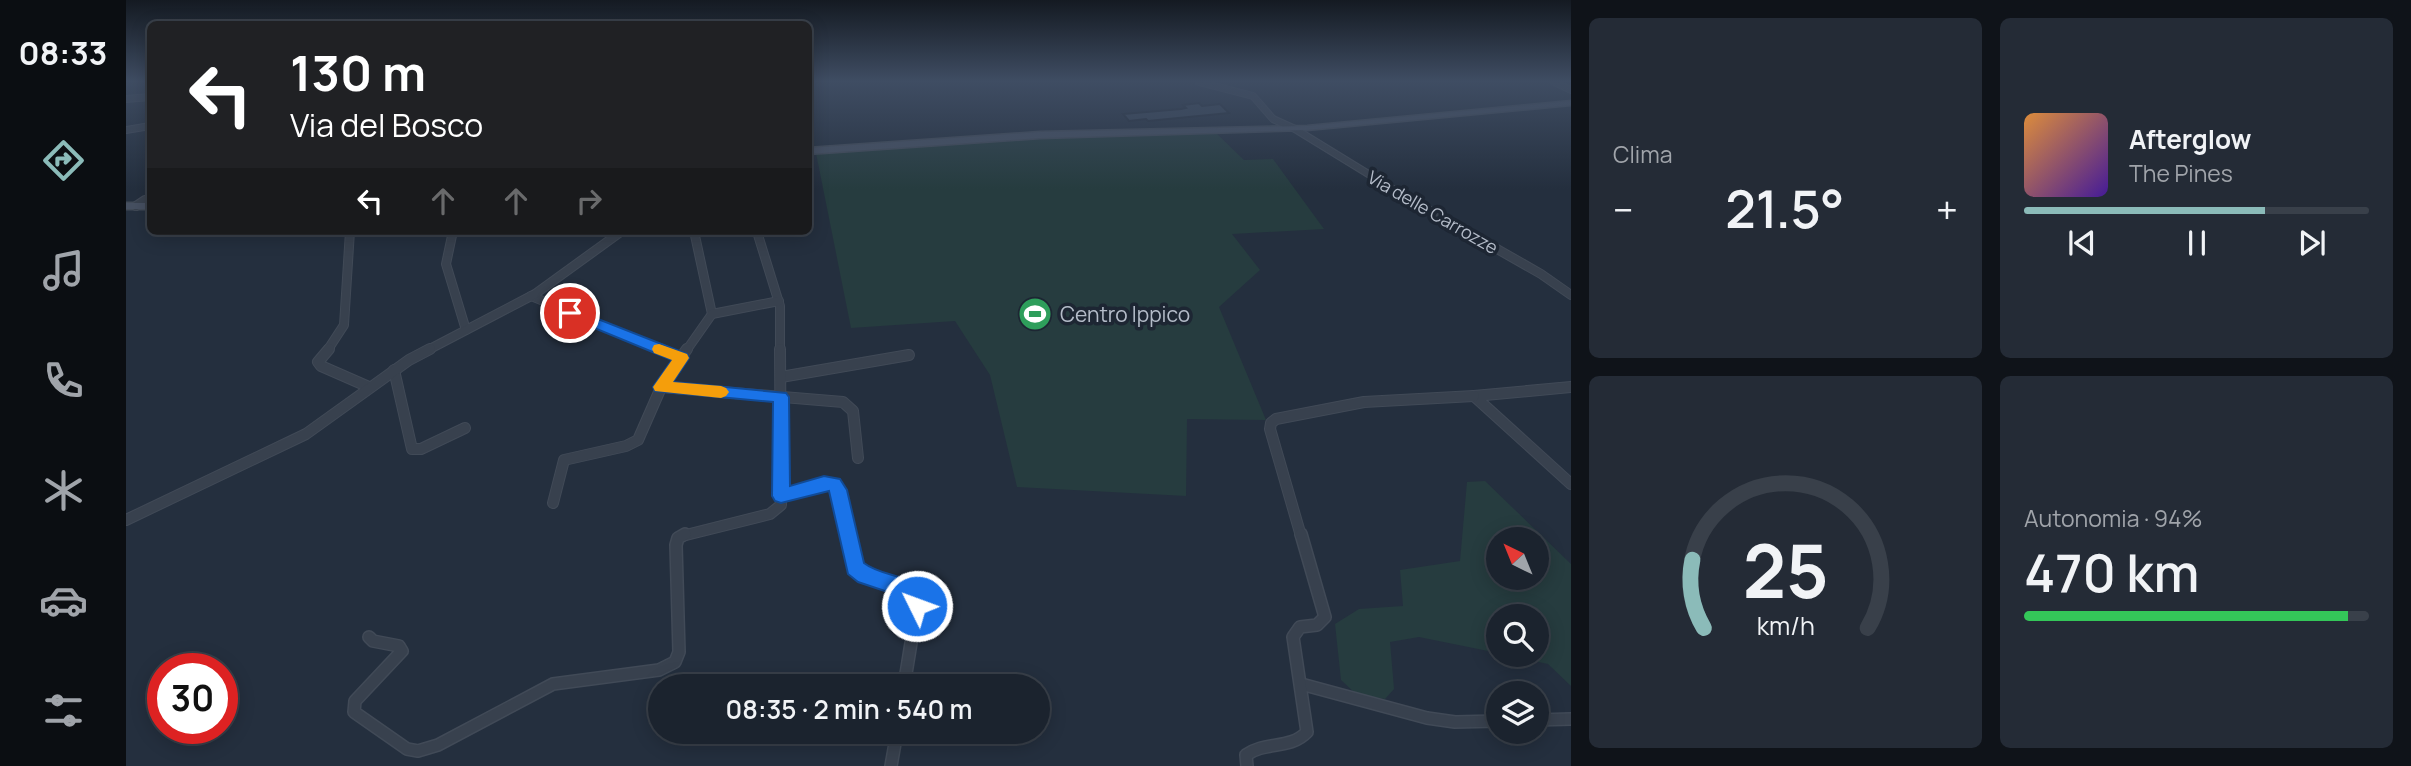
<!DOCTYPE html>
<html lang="it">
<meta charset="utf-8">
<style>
:root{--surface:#1b232e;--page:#242b36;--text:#f1f3f6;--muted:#a0a4aa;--line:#39404a;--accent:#8bbbb9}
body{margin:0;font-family:Manrope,sans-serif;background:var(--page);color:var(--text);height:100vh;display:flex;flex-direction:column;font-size:26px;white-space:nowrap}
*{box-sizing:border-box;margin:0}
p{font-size:23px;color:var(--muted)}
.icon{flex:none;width:38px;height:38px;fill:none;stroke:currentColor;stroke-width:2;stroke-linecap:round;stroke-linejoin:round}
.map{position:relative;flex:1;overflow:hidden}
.drawer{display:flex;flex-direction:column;gap:18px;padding:18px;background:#0f1319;width:840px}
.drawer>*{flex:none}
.banner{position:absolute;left:21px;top:21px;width:665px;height:214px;border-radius:10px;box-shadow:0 4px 18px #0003,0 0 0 2px var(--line);background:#202124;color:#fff;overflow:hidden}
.needle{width:46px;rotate:317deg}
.tools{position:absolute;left:1360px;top:527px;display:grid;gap:14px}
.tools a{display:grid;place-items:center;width:63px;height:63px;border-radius:50%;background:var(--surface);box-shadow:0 4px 18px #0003,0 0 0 2px var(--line);font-size:35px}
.speed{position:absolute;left:21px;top:653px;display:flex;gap:14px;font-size:35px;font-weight:700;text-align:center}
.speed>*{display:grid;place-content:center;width:91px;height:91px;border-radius:50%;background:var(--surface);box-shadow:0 4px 18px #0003,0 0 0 2px var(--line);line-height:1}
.speed .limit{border:10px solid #d22;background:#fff;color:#111}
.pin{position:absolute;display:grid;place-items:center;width:60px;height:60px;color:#fff;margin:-30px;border:4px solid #fff;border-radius:50%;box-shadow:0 2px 7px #0007}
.me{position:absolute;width:77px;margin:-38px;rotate:312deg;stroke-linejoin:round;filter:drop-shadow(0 0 5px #0008)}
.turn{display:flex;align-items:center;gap:24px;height:147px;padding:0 28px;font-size:32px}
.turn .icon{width:91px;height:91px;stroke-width:2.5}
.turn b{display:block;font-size:49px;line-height:60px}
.lanes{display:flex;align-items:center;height:66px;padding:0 28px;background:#0003;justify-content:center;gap:35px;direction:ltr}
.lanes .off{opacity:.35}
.big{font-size:52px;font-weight:600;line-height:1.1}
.drawer .widget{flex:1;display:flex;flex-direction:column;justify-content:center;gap:10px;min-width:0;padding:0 24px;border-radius:10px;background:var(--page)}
.drawer .dial{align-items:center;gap:0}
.dial svg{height:182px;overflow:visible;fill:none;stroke:var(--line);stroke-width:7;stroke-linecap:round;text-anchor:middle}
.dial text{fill:var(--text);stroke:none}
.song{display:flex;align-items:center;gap:21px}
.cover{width:84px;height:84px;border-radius:10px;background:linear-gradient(135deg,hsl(30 70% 55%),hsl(260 70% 35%))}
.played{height:7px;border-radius:4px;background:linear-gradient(90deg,var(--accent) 70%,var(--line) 70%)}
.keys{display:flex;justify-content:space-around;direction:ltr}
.heat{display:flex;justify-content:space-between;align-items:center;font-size:38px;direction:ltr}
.charge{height:10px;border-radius:5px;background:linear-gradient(90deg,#34c759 94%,var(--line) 0)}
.drawer .tiles{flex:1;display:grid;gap:18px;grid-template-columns:repeat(2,1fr)}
.trip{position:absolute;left:522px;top:674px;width:402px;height:70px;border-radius:35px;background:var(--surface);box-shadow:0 4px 18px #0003,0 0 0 2px var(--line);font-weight:600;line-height:70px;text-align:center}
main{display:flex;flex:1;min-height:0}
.menu{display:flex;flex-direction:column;width:126px;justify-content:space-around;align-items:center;background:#0b0e12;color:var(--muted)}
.menu .icon{width:49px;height:49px}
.menu .selected{color:var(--accent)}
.menu b{font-size:32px;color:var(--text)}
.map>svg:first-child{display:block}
.green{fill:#263c3f;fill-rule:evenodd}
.building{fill:#364354;stroke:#1f2835;stroke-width:2}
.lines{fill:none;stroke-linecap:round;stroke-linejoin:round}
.street-far3-casing{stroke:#414a57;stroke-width:8}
.street-far2-casing{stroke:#414a57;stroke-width:10}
.street-far1-casing{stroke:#414a57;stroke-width:12}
.street-casing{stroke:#414a57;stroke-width:14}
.secondary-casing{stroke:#414a57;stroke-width:3}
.street-far3{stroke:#38414e;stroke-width:6}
.street-far2{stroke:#38414e;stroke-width:8}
.street-far1{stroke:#38414e;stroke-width:10}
.street{stroke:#38414e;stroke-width:11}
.secondary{fill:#465061;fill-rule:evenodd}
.route{fill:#1a73e8;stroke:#114b97;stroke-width:2}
.slow{fill:#f59e0b}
.labels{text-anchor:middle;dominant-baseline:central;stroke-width:7;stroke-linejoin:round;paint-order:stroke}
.far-street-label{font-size:18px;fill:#b4bcc9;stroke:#1d2633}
.poi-label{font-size:21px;fill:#b4bcc9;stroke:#1d2633;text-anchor:start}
</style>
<main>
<nav class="menu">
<b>08:33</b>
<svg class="icon selected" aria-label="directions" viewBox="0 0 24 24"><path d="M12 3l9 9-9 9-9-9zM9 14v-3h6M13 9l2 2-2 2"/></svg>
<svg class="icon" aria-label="music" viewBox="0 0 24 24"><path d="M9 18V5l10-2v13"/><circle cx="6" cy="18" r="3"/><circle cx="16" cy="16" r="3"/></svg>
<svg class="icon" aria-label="phone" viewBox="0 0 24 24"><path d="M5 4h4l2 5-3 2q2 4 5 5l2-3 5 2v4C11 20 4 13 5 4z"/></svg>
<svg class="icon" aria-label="climate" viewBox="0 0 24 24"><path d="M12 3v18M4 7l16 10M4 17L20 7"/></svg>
<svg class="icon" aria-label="car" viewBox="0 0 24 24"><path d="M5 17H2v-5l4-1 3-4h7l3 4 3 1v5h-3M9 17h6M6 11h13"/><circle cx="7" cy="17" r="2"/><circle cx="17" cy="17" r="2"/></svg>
<svg class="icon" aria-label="filters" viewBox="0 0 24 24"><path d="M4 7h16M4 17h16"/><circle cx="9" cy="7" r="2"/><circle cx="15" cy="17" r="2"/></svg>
</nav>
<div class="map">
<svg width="1445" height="766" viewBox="0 0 1445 766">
<rect width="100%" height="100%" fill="#242f3e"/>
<g class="green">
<path d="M1090,133L1118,160L1147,159L1198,229L1106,234L1134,270L1093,307L1140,420L1061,419L1060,496L891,487L864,375L829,321L725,328L690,153L912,137Z"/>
<path d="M1359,481L1445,564V686L1422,664L1378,655L1410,654V616H1372V653L1293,637L1264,642L1268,689L1259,699L1230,694L1215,680L1209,624L1233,609L1277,606L1274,570L1334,561L1341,482ZM1372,539H1410V578H1372Z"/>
</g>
<path class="building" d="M1073,103L1076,106L1094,104L1103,113L1022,121L1020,119L1003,121L997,114L1055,109L1060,108L1057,105Z"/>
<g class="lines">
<defs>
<g id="street-far3">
<path d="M1073,82L1127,96L1147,119L1169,129L1288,202"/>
<path d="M1428,82L1445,90"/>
<path d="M0,99L24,97"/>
<path d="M0,130L24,126"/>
<path d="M16,202L24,197"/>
</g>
<g id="street-far2">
<path d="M1285,200L1415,274L1445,295"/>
<path d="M10,206L19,200"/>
<path d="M327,231L320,264L340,330"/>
<path d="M568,231L586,314"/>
<path d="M632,235L654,306V351"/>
<path d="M405,296L538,351"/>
<path d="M201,351L218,325L224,231"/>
<path d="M300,351L409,294L496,231"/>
<path d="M560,351L586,314L653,301"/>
</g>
<g id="street-far1">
<path d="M203,349L192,362L195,366L243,387"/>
<path d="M534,349L555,358"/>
<path d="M268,370L286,449H295L339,428"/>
<path d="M655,377L783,355"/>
<path d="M535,387L717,402L727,411L732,458"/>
<path d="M1445,387L1348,396L1445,484"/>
<path d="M655,496L698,483L708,485L712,490L722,536"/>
<path d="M427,503L438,460L500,446L512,440L537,383L561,349"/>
<path d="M0,520L180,434L283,360L304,349"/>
<path d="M556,536L644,514L655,505L654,349"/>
<path d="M1175,536L1144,429L1145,423L1150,419L1238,402L1348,396"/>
</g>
<g id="street">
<path d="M722,534L729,568C747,582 770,581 788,595L791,606L778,686"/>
<path d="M243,637L247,641L273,646L276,651L229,701L228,712L281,749L292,751L312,745L427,684L533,670L549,662L553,652L550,545L552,538L559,534"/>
<path d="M1175,684L1301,718L1329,722L1372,721"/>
<path d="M1410,720L1445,719"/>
<path d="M765,766L771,732"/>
<path d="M1121,766L1120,755C1139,741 1164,750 1181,732L1167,637L1174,627L1191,625L1199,617L1175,534"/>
</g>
<g id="secondary">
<path d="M1445,101V105L1181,130L914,138L682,154V148L914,132L1181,126Z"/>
<rect x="0" y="203" width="24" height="6"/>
</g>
</defs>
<use href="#street-far3" class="street-far3-casing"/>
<use href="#street-far2" class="street-far2-casing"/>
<use href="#street-far1" class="street-far1-casing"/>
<use href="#street" class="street-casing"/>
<use href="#secondary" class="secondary-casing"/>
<use href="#street-far3" class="street-far3"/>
<use href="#street-far2" class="street-far2"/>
<use href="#street-far1" class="street-far1"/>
<use href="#street" class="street"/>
<use href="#secondary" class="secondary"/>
</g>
<linearGradient id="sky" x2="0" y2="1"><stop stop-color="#141a22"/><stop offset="0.43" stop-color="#3f4d63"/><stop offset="1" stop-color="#3f4d63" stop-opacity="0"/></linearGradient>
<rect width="1445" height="189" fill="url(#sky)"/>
<path class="route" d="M444,308L561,354L563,358L547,382L660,393L663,397L664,486L698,476L714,479L721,490L738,563C757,578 789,573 800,598L798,612L791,615L784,612L777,597L732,582L722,574L703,491L655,503L649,501L646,496L647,402L529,391L527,387L546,360L439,316L437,313Z"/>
<path class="slow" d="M533,344L561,354L563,358L547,382L595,386L600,388L603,392L600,396L595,398L529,391L527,387L546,360L528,353L526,349L528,345Z"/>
<defs>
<symbol id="stadium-disc" viewBox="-11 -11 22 22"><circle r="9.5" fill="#2e9e5b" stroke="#1d2633"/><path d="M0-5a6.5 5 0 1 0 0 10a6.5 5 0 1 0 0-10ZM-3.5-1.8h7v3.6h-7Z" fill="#fff"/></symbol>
</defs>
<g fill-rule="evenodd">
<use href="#stadium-disc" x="890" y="295" width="38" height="38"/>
</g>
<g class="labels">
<g class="far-street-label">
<text transform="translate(1307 212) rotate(30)">Via delle Carrozze</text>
</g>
<g class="poi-label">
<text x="934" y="314">Centro Ippico</text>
</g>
</g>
</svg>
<div class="tools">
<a><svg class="needle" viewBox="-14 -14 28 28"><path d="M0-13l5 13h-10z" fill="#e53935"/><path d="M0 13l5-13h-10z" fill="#a0a4aa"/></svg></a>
<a><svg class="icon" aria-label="search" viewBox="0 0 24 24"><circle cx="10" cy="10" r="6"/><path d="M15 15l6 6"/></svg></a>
<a><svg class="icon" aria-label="layers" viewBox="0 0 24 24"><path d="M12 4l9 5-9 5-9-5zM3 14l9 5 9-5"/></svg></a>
</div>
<div class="speed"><div class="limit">30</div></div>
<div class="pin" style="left:444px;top:313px;background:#d93025"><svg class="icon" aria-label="arrive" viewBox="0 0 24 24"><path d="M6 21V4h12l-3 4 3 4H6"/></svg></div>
<svg class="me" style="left:791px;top:606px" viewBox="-20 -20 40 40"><circle r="17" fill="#1a73e8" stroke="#fff" stroke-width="3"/><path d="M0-11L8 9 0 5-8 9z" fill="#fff"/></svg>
<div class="trip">08:35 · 2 min · 540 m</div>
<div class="banner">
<div class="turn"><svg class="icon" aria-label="left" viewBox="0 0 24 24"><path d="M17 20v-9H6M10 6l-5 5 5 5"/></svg><div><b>130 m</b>Via del Bosco</div></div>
<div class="lanes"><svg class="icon" aria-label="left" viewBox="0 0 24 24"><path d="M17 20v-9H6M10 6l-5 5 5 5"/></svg><svg class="icon off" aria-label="ahead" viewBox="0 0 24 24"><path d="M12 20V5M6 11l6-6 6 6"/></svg><svg class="icon off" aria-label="ahead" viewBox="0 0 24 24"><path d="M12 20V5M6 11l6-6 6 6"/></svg><svg class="icon off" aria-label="right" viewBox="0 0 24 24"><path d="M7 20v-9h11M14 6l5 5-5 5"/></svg></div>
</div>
</div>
<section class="drawer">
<div class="tiles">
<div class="widget"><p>Clima</p>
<div class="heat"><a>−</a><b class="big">21.5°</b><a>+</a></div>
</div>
<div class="widget">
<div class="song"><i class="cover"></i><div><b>Afterglow</b><p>The Pines</p></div></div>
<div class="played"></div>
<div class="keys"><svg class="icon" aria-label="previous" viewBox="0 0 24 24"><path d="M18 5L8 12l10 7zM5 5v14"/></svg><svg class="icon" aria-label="pause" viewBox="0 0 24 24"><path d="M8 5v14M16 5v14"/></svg><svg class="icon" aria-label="next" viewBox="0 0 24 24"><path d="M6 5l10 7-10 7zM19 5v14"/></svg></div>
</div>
<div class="widget dial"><svg viewBox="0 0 100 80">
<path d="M14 69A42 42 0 1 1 86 69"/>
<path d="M14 69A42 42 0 0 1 9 39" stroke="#8bbbb9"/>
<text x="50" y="56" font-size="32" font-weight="700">25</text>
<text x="50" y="72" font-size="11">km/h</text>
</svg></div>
<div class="widget"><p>Autonomia · 94%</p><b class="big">470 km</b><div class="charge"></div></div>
</div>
</section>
</main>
